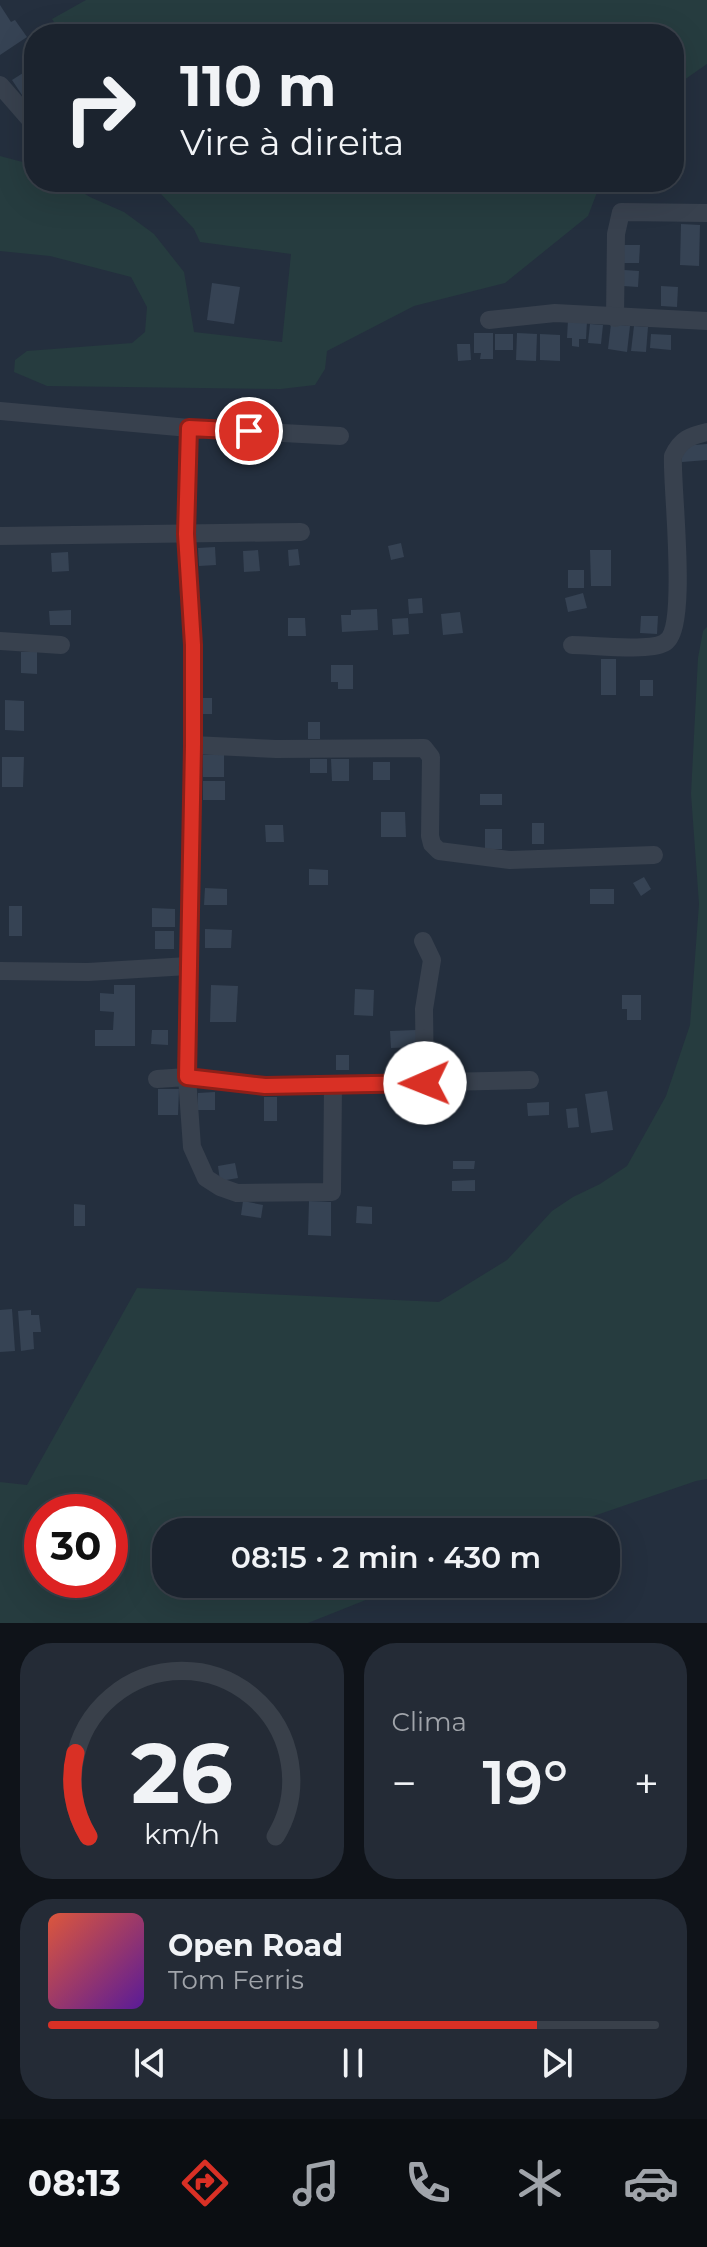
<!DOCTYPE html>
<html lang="pt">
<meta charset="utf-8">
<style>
:root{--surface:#1b232e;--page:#242b36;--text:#f1f3f6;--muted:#a0a4aa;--line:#39404a;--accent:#d93025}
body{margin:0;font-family:Montserrat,sans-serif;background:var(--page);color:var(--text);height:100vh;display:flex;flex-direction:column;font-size:30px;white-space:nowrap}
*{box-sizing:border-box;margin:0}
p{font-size:26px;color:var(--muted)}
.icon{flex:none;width:44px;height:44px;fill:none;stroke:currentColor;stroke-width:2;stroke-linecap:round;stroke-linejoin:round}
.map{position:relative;height:1623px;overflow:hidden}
.panel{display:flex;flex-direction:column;gap:20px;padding:20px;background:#0f1319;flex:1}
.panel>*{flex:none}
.top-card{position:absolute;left:24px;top:24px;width:660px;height:168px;border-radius:32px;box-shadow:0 8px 32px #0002,0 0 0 2px var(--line);background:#1b232e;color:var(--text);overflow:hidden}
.speed{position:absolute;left:24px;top:1494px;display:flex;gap:16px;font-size:40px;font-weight:700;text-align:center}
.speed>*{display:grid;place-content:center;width:104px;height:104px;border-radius:50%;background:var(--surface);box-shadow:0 8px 32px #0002,0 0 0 2px var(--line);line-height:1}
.speed .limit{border:12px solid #d22;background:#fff;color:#111}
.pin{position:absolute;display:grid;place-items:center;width:68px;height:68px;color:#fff;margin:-34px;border:4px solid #fff;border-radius:50%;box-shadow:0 2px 8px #0007}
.me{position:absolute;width:88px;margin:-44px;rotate:269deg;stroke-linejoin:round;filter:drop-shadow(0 0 6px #0008)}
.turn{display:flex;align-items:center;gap:28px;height:168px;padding:0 24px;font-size:36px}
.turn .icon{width:104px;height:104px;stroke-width:2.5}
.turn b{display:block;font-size:56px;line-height:68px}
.big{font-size:60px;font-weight:600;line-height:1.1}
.panel .tile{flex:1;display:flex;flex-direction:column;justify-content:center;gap:12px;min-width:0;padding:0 28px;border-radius:32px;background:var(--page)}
.panel .dial{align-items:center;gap:0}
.dial svg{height:208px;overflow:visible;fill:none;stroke:var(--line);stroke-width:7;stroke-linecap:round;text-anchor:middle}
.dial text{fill:var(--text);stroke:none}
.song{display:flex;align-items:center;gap:24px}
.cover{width:96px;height:96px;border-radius:12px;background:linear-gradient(135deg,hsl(10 70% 55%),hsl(270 70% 35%))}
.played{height:8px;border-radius:4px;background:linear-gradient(90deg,var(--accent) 80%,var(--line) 80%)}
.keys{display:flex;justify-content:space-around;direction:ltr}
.heat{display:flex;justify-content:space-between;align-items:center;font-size:44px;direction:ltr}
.panel .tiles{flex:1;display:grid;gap:20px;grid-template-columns:1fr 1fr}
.tile:last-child{grid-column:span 2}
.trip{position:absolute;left:152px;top:1518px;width:468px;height:80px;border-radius:32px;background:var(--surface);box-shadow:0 8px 32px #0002,0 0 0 2px var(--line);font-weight:600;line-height:80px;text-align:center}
.tabs{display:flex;height:128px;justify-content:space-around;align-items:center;background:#0b0e12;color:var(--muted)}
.tabs .icon{width:56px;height:56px}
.tabs .selected{color:var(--accent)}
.tabs b{font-size:36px;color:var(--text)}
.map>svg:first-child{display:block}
.green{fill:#263c3f;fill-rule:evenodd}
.building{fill:#364354}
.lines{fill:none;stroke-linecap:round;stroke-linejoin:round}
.minor{stroke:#38414e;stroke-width:18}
.route-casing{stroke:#8d1f18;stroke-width:20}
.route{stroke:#d93025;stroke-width:14}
</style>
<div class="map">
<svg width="707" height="1623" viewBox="0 0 707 1623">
<rect width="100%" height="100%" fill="#242f3e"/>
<g class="green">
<path d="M86,0H707V64L674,87V34H62L52,19Z"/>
<path d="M0,156L34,165V182H66L90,197L124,212L154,234L184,272L194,332L282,342L291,254L200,242L194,229L161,194L130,190L108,182H601L588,216L505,283L414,306L327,351L325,369L315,385L281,389L47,386L14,372L15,360L27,351L132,343L145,332L147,307L131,277L50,256L0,251Z"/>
<path d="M707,627V1479L696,1481L547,1532H166V1584H406L308,1623H0V1482L27,1485L137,1288L439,1302L507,1260L552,1211L573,1197L600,1184L627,1166L666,1096L690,1025L699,904L691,794L698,658L703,631ZM110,1512V1580H42V1512Z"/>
</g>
<g class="building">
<path d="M0,5L11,22L15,20L27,37L0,55Z"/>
<path d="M34,66V87L22,95L12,80Z"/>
<path d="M681,224L700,225L699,266L680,265Z"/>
<path d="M622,245H640L639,263H621Z"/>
<path d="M624,270L639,271L638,287L623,286Z"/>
<path d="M212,283L240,287L234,324L207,320Z"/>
<path d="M661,286L678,287L677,307L661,306Z"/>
<path d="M568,320L587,321L586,339H579V347L572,346V338H567Z"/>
<path d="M590,324L603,325L601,344L588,343Z"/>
<path d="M611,324L630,326L627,352L608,349Z"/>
<path d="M634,326L648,327L646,352L631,351Z"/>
<path d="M474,333H493V359H480L481,353H474Z"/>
<path d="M517,333L537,334L536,361L516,360Z"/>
<rect x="495" y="334" width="18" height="16"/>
<path d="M540,334L560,335V361L540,360Z"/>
<path d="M651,334L671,335V350L650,348Z"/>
<path d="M457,344H470L471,360L458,361Z"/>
<path d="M707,444V460L682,462L681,446Z"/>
<path d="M401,543L404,557L391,560L388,546Z"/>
<path d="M215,547L216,565L199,566L198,548Z"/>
<path d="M298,549L300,565L289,566L288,550Z"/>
<path d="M258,550L260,571L244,572L243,551Z"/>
<path d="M590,550H611V586H591Z"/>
<path d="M68,552L69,571L52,572L51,553Z"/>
<rect x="568" y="570" width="16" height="18"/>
<path d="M583,593L587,608L568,612L565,598Z"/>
<path d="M422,598L423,613L409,614L408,599Z"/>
<path d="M377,609L378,630L342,632L341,615H351V610Z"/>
<path d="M71,610V625H50L49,611Z"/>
<path d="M460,612L463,633L443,635L441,614Z"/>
<path d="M641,616H658L657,634L640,633Z"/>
<path d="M288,618H305L306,636H288Z"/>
<path d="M408,618L409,634L393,635L392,619Z"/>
<path d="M21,652H37V674L21,673Z"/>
<rect x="601" y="659" width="15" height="36"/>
<path d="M331,665H353V689H338V682H331Z"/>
<rect x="640" y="680" width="13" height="16"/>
<rect x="199" y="698" width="13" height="16"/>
<path d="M5,700L24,701V731L5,730Z"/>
<rect x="308" y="722" width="12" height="17"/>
<rect x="203" y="755" width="21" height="22"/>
<path d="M2,757H24L23,787H2Z"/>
<rect x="310" y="759" width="17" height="14"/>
<path d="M331,759H349V781H332Z"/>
<rect x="373" y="762" width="17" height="18"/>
<rect x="203" y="781" width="22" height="19"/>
<rect x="480" y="794" width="22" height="11"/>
<path d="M381,812H405L406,837H381Z"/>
<rect x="532" y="823" width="12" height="21"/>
<path d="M265,825H283L284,842H266Z"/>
<rect x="485" y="829" width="17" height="20"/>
<path d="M309,869L328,870V885H309Z"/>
<path d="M644,877L651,889L641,896L633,883Z"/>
<path d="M205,888L227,889V905H204Z"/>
<rect x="590" y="889" width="24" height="15"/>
<rect x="9" y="906" width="13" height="30"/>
<path d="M152,908L175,909V927H152Z"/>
<path d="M205,929L232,930L231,948H205Z"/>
<rect x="155" y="931" width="19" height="18"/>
<path d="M114,985H135V1046H95V1030H113L114,1012L100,1011V993L114,994Z"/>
<path d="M211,985L238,986L236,1022H210Z"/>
<path d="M355,989L374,990L373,1016L354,1015Z"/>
<path d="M622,995H641V1020H627V1009H622Z"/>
<path d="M152,1030H168V1045L151,1044Z"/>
<path d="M416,1030V1047L391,1048L390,1031Z"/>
<rect x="336" y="1055" width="13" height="15"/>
<path d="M158,1089H179L178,1115H158Z"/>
<path d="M607,1091L613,1130L591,1133L585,1094Z"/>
<path d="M215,1092V1110H198V1093Z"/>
<rect x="264" y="1097" width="13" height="24"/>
<path d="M549,1102V1115L528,1116L527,1103Z"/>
<path d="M577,1108L579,1127L568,1128L566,1109Z"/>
<path d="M453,1161H475L474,1169H453Z"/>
<path d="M235,1163L238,1178L220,1181L218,1166Z"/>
<path d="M475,1180V1191H452V1181Z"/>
<path d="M243,1201L263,1205L261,1218L241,1215Z"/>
<path d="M309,1201L331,1202V1236L308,1235Z"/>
<path d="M74,1204L85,1205V1226H74Z"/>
<path d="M357,1206L372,1207V1224L356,1223Z"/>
<path d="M12,1309L15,1351L0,1352V1310Z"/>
<path d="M31,1310V1315H39L41,1332H33L34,1349L21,1351L18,1311Z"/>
</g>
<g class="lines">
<g class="minor">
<path d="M0,85L34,124"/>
<path d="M615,318L616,234L621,212L707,213"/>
<path d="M489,320L555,313L707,321"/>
<path d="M0,411L189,428L340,436"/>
<path d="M189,428L186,534L193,645V745L187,1077L192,1147L206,1178L220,1187L237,1193L332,1192L333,1085"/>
<path d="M0,536L301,532"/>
<path d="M0,641L61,645"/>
<path d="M572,645C592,645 648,652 664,643C690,631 671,487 673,456C681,439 690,436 707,432"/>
<path d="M193,745L276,749L424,748L431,757L430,836L432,844L439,851L510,860L654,855"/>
<path d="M423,941L432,960L424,1009L425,1083"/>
<path d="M0,971L88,972L188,966"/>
<path d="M157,1079L187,1077L265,1086L530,1080"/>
</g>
</g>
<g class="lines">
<defs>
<path id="route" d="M249,431L189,428L186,534L193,645V745L187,1077L265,1086L425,1083"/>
</defs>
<use href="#route" class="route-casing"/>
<use href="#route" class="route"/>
</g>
</svg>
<div class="speed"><div class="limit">30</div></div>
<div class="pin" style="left:249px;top:431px;background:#d93025"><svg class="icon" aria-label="arrive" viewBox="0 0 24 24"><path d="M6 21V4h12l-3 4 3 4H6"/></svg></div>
<svg class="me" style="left:425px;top:1083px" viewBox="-20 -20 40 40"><circle r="19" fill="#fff"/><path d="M0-13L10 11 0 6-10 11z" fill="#d93025"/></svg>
<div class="trip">08:15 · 2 min · 430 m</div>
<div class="top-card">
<div class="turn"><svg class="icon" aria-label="right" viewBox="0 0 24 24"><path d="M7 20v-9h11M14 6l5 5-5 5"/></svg><div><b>110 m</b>Vire à direita</div></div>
</div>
</div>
<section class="panel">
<div class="tiles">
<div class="tile dial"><svg viewBox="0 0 100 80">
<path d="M14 69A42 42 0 1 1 86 69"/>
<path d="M14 69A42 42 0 0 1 9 37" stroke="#d93025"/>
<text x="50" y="56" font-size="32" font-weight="700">26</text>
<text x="50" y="72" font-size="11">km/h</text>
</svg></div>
<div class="tile"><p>Clima</p>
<div class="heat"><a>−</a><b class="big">19°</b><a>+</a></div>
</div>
<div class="tile">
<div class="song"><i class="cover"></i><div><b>Open Road</b><p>Tom Ferris</p></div></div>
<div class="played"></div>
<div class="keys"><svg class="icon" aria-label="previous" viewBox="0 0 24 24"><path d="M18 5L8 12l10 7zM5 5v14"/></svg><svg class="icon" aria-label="pause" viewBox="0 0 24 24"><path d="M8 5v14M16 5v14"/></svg><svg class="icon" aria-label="next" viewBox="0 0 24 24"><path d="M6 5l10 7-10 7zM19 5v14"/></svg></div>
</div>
</div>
</section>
<nav class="tabs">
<b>08:13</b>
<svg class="icon selected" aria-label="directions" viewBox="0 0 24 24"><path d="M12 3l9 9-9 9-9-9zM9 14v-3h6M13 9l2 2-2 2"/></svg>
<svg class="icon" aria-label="music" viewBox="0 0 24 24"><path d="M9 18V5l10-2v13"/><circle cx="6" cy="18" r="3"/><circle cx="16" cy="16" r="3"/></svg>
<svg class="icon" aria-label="phone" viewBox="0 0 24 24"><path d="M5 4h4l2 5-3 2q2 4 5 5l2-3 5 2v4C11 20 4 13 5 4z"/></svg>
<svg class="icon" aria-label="climate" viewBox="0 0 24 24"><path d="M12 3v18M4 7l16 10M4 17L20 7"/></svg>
<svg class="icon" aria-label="car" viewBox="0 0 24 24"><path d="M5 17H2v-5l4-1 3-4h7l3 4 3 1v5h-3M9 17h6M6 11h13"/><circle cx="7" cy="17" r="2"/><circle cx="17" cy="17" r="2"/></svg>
</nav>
